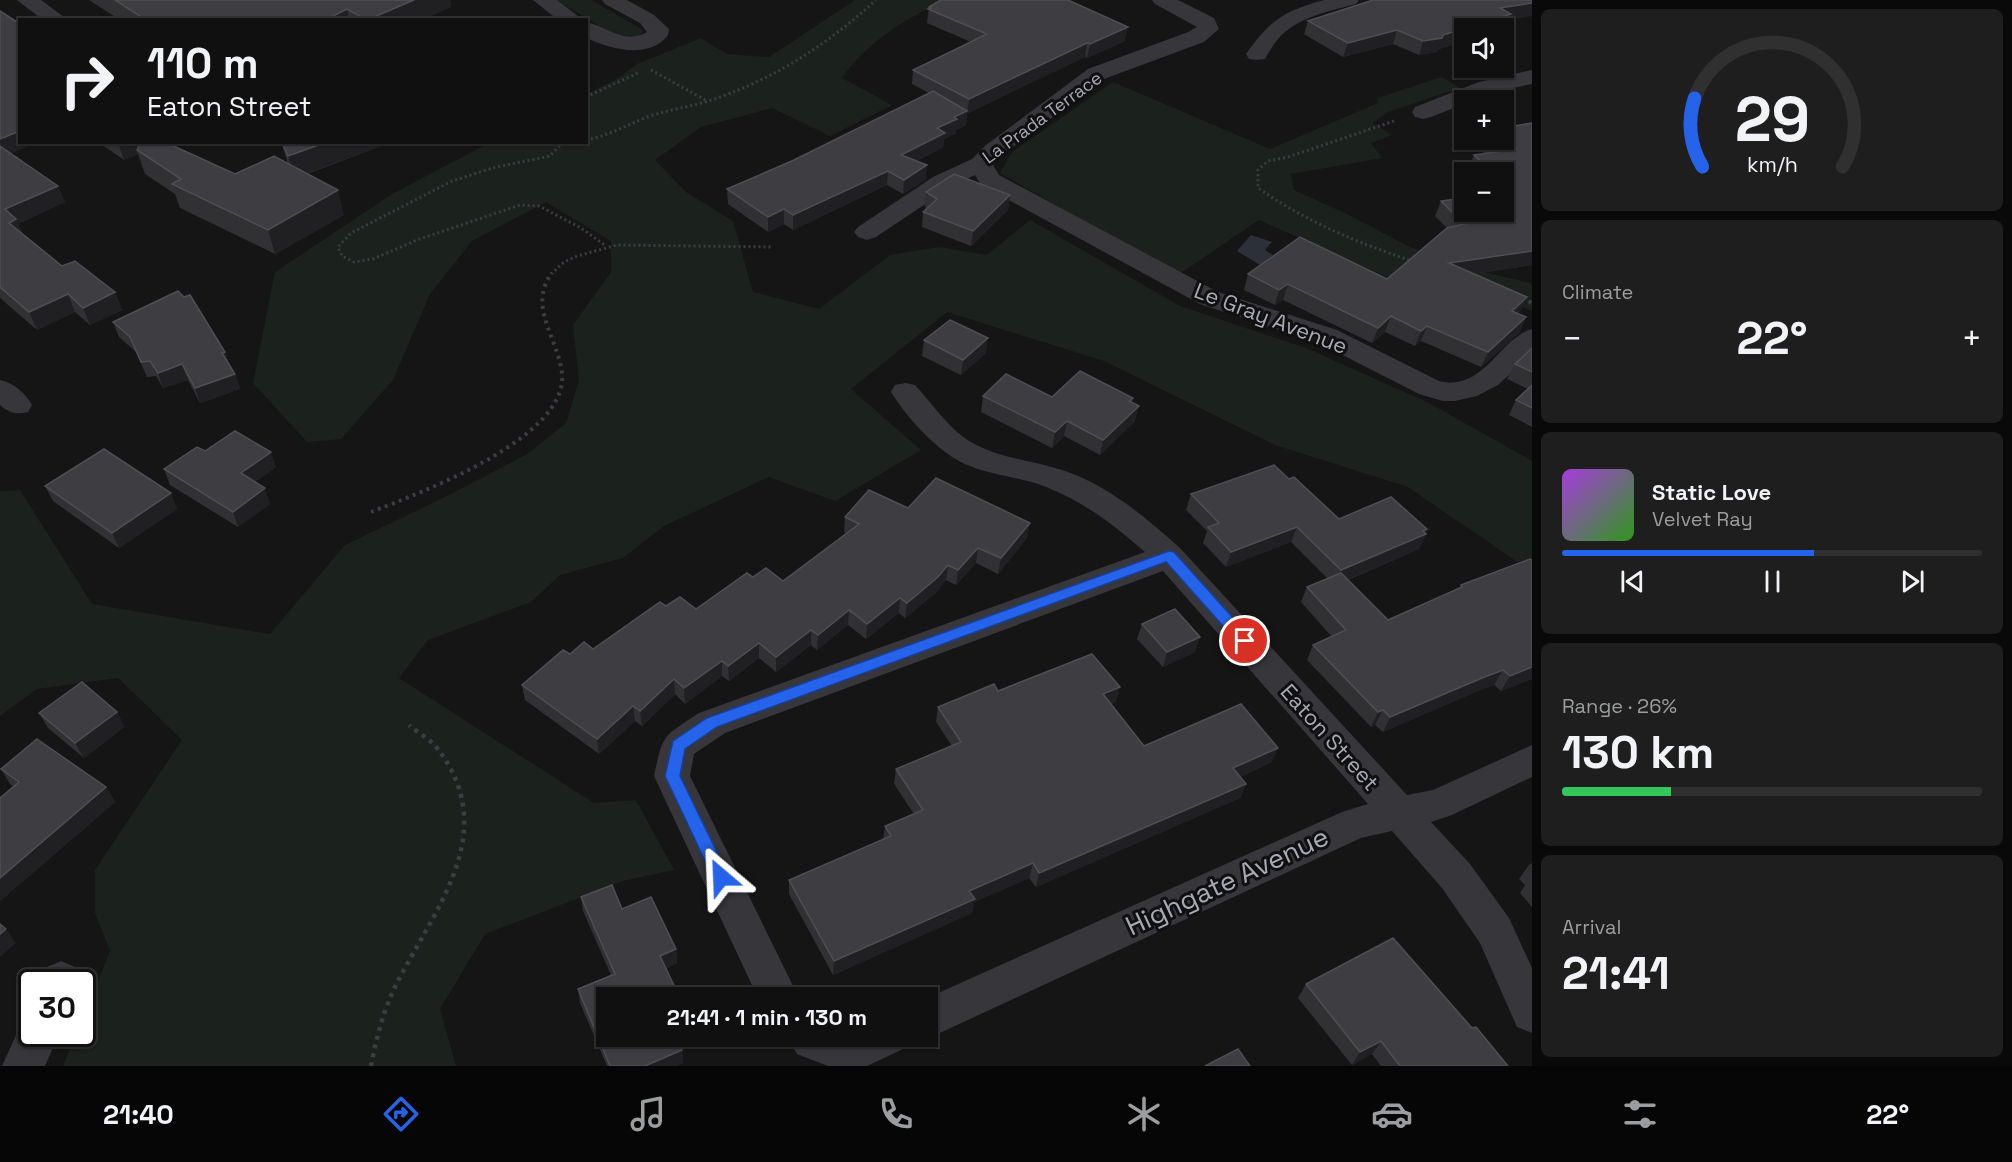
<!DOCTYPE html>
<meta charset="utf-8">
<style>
:root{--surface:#101010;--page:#1e1e1e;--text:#f1f3f6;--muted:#9c9d9f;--line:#303030;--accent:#2563eb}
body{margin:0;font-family:"Space Grotesk",sans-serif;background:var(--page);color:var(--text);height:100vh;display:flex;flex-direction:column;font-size:22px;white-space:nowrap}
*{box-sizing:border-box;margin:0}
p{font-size:20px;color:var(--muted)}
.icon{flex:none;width:33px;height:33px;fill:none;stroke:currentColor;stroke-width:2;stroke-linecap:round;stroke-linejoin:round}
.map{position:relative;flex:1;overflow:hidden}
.details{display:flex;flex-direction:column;gap:9px;padding:9px;background:#090909;width:480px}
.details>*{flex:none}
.guide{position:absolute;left:18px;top:18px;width:570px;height:126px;border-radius:0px;box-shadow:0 2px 4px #0004,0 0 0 2px var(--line);background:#101010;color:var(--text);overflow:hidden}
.buttons{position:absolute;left:1454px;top:18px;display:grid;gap:12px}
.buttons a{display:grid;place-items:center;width:60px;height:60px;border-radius:0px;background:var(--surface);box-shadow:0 2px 4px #0004,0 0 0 2px var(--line);font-size:30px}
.speed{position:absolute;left:18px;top:969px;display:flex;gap:12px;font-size:30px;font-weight:700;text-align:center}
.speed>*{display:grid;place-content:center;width:78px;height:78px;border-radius:50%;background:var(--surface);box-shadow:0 2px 4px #0004,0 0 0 2px var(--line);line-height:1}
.speed .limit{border:3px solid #111;border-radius:9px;background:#fff;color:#111}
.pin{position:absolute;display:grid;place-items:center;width:51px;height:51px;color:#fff;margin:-26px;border:3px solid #fff;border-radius:50%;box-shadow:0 2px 6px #0007}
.me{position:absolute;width:66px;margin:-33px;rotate:334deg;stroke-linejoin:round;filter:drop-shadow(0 0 4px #0008)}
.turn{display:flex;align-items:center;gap:21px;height:126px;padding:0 30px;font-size:27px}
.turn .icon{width:78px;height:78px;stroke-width:2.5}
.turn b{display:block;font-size:42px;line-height:51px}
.big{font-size:45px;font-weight:700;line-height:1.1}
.details .card{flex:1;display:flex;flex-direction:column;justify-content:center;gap:9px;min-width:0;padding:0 21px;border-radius:9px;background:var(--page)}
.details .dial{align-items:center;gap:0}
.dial svg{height:156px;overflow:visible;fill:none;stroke:var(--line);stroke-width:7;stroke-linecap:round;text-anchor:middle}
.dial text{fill:var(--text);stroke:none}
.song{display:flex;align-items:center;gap:18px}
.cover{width:72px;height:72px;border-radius:9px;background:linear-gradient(135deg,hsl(280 70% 55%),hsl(110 70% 35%))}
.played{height:6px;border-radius:3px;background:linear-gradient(90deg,var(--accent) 60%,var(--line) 60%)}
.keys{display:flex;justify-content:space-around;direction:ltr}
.heat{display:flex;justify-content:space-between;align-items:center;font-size:33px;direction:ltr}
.charge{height:9px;border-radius:4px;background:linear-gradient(90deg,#34c759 26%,var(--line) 0)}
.trip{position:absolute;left:596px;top:987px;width:342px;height:60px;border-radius:0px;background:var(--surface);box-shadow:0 2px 4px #0004,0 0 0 2px var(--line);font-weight:700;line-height:60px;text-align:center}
.menu{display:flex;height:96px;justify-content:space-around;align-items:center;background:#060606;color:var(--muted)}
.menu .icon{width:42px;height:42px}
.menu .active{color:var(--accent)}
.menu b{font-size:27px;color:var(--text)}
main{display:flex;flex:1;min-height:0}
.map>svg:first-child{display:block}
.green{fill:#1b211d}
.water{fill:#2c3139}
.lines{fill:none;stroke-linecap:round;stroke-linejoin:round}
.path-far2{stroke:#3c3d42;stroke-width:3;stroke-dasharray:2 3;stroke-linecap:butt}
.path-far1{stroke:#3c3d42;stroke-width:4;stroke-dasharray:3 4.5;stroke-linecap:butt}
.path{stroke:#3c3d42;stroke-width:4.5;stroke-dasharray:4 5;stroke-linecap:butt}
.street{fill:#36363b;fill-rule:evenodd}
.wall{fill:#313134}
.shaded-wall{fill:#202022}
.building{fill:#3e3e42;stroke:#4e4f54;stroke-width:1.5}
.route{fill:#2563eb;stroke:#184099;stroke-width:1.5}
.labels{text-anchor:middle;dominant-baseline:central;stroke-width:6;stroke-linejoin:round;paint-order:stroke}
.far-street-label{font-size:18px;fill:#a8a9b6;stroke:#101011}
.street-label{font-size:22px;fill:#a8a9b6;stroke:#101011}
.near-street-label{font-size:27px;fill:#a8a9b6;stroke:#101011}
</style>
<main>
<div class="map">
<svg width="1532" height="1066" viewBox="0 0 1532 1066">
<rect width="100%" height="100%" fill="#151516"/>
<g class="green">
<path d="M556,0H591L643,30L639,38L622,39Z"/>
<path d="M855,0H944C905,20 868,41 842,78L892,105L830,136L772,108L701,127L655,160L686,192L733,221L753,292L819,309L890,255L939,247L987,255L1030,220L1180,306L1306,348L1429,403L1532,461V572L1408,487L1275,445L1104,361L947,312L851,389L921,450L835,501L769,477L664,526L623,558L560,575L531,602L428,640L399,678L594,803L636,800L674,870L623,881L485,934L440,1009L456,1066H63L76,1034H82L83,1019L110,951L95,913V870L182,740L118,678L37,689L0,716V491L20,490L92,604L270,634L345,545L447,496L529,453L566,423L579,380L573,325L611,272V241L546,202L472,241L430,294L393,380L341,439L307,442L253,383L275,272L392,194L489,143L586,142L587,94L618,78L637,64L701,38L727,54L769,57Z"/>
<path d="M1442,77L1460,88L1388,112L1373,123L1392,135L1371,143L1382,158L1291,174L1294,190L1345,213L1410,247L1488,273L1530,283L1532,285V311L1492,295L1394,280L1259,220L1178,275L1000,173L1012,152L1113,82L1270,149L1378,103L1377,98Z"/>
</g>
<path class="water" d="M1251,235L1272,242L1265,250L1273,255L1260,265L1237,251Z"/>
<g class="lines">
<g class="path-far2">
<path d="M651,70L707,101"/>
<path d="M586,97L640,72"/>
<path d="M1394,121L1288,157L1268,161L1258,170V188C1305,221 1358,243 1412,261"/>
<path d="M586,140C609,136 628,124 650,116C672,109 695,106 717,98C778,77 829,43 876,0"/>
<path d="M563,142L550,156L496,167L452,181L351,233L338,247L342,256L354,262L373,259L417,240L520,205L539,206L581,228L606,246"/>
<path d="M551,274L564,262L577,256L617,245L773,247"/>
</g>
<g class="path-far1">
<path d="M1522,298L1532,303"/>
<path d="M371,512C420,493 569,438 562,373C558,338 527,306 552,273"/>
</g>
<path class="path" d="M371,1066C376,1039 383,1012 395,987C433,910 503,833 437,748C430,739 418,733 409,725"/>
<g class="street">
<path d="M17,0H41L68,20H43Z"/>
<path d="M533,0H557L583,20H558Z"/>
<path d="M602,0H627L654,15L669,29L668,35C650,60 609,49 587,38L586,22C609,27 624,45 647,32L640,23L605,4Z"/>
<path d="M1152,0H1178L1214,18L1219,29L1204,42L1104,79L1002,155L993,165L999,175L1218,292L1337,330L1439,381C1484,392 1499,338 1532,329V354L1498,385L1477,396L1455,401H1443L1419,394L1317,342L1200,304L981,185L975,175L951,187L876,237L867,240L858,237L854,232L858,227L933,177L972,159L986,145L1088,69L1188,32L1197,27L1155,4Z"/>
<path d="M1324,0H1359L1356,4C1330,11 1297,17 1278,39C1273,45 1269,52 1265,59L1257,60L1249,59L1246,54C1270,20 1284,11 1324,0Z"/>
<path d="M1532,70V84L1494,92L1473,100H1464V104L1431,117L1423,119L1415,117L1412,112L1415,107L1479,82Z"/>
<path d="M0,380C14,383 25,393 32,405L28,412C16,415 9,413 0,405Z"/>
<path d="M905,383L915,385C930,401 945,423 962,436C991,458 1029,459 1062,470C1108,485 1144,516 1180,548L1407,795L1433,790L1532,745V777L1452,815L1431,822L1470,864L1509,918L1532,968V1033L1517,1027L1480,943L1442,888L1392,831L1361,838L942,1032L927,1038L924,1036H927V998L1342,812L1368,804L1163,571L725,733L694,754L690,776L799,998H758L654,776C663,733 663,737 699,713L1145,552C1114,525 1084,502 1046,487C1021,477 994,476 970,466C940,455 908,419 891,392L895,385Z"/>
<path d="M61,961L75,967L80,982H40L47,967Z"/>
<path d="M32,1017V1034H59L45,1066H2L23,1020Z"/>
<path d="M787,1036H907L901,1050L867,1066H828L797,1054Z"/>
</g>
</g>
<g class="wall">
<path d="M89,0H450L451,7L421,20H120Z"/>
<path d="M929,7L1125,41L1087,58L1085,57L967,113L966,125L956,130V133L944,139L943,147L917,161L926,179L903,194L887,185L793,230L784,224L768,232L728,204L727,189L794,160L929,93L912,84L913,70L971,42L927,23Z"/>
<path d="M0,11L11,154L65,202L18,224L23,234L62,266L115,292L122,310L90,325L75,312L37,330L0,298Z"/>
<path d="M1509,20L1505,28L1439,49L1437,52L1419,55L1393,44L1343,57L1304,34L1308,21Z"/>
<path d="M1532,123V265L1473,274L1527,297L1518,314L1526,317L1519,333L1481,367L1421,341L1415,346L1385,332L1372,343L1283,300L1275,305L1244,290L1248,274L1387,279L1447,228L1435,216L1441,201L1503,212V172H1471L1468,169L1474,155L1484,153L1475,146L1478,140H1503Z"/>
<path d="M98,142H164L235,174L288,164L281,142H392L307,174L344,215L275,254L180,208L175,194L145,174L138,154L124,160Z"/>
<path d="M926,192L1010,195L1008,210L971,246L922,227L923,212L927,208L925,207Z"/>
<path d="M113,322L225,352L229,364L235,374L240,389L200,403L188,380L163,388L156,376L147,377L136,352L119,337Z"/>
<path d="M924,340L986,353L961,375L922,356Z"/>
<path d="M1532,348V427L1509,415L1516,400L1528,389L1507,379L1515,364Z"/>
<path d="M983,396L1133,398L1132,403L1135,421L1100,455L1064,436L1052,448L981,412Z"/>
<path d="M205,451L276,467L255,482L270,504L238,527L170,485L164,469Z"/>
<path d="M1289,479L1339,519L1427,529L1425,533L1426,534L1419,549L1348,580L1388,620L1460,588L1461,585L1532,560V679L1501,691L1494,685L1473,693L1383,732L1375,725L1371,727L1307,660L1313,645L1332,637L1301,602L1307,587L1328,579L1291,542L1226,567L1203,543L1207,531L1186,510L1191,494Z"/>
<path d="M45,486L177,509L119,548L53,501Z"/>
<path d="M908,508L1027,538L998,574L976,563L956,585L946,580L936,593L905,618L899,613L866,639L848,625L817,650L811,645L776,672L759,658L729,681L722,676L685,704L675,694L642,726L635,721L599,754L525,700L522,685L570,654L593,649L666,606L696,609L753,577L783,581L846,534L844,532L845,517Z"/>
<path d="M1142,624L1195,652L1163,667L1137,639Z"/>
<path d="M998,691L1116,702L1111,704L1144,746L1272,762L1240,777L1246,784L1240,798L1036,887L1029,878L974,902L972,913L833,975L789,894V880L883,840L885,826L914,814L894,784L896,769L952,746L936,722L938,707Z"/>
<path d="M117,712L124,727L84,758L48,728L39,713Z"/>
<path d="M1,769L106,787L115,802L0,901V798L14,787L10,784Z"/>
<path d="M1532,863V907L1520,893L1525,885L1519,879L1529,865Z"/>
<path d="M581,897L622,909L676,949L677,963L606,998L682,1050L683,1063L676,1066H607L580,1003L578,989L611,975L583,911Z"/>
<path d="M1306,984L1472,1028L1508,1066H1381L1372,1054L1352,1065L1298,998Z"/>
</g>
<g class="shaded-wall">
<path d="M414,0H450L451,7L421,20H367Z"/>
<path d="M1532,3V16L1509,20L1505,28L1503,29L1464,28V41L1439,49L1437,52L1419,55L1423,41L1443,35L1500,8Z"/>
<path d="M347,9L349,20H325Z"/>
<path d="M1128,27L1125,41L1087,58L1090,44Z"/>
<path d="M1397,30L1393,44L1343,57L1348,43Z"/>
<path d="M1087,43L1085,57L967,114L969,99Z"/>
<path d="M967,111L966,125L956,130V133L944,139L943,147L900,170L901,155L937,128L954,117Z"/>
<path d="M20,131V142H38L1,158L0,139Z"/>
<path d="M120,142H163L137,150L138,154L124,160L118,143Z"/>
<path d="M327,142H392L294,178L288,156Z"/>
<path d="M927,165L926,179L903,194L904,180Z"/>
<path d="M888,171L887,185L793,230V215Z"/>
<path d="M58,186L65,202L18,224L24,236L9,223L5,209Z"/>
<path d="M338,190L344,215L275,254L268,230Z"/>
<path d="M1010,195L1008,210L971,246L973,231Z"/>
<path d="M784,209V224L768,232V217Z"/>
<path d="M1532,251V265L1443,278L1449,263Z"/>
<path d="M1288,284L1283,300L1275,305L1279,290Z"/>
<path d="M115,292L122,310L90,325L83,308Z"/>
<path d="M68,294L75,312L37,330L29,312Z"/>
<path d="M1527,297L1520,312L1506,326L1512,311Z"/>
<path d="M1391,316L1385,332L1372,343L1378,328Z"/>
<path d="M1526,317L1519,333L1481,367L1488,352Z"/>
<path d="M1427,326L1421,341L1415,346L1421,331Z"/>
<path d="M988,338L986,353L961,375L963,360Z"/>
<path d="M225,352L230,367L222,353Z"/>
<path d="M182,364L188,380L163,388L158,373Z"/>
<path d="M235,374L240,389L200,403L195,388Z"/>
<path d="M1139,406L1135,421L1100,455L1103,440Z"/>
<path d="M1067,421L1064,436L1052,448L1055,432Z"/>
<path d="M271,452L276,467L246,488L241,473Z"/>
<path d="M265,488L270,504L238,527L233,512Z"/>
<path d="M171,493L177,509L119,548L112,533Z"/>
<path d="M1030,523L1027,538L998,574L1001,558Z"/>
<path d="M1297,527L1291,542L1226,567L1231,552Z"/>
<path d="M1427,529L1425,535L1426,534L1419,549L1335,585L1341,570Z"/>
<path d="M978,548L976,563L956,585L958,570Z"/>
<path d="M948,565L946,580L936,593L905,618L907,603Z"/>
<path d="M900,598L899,613L866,639L867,624Z"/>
<path d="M849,610L848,625L817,650L818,635Z"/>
<path d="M811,630V645L776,672V657Z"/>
<path d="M1200,637L1195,652L1163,667L1167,652Z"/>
<path d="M759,643V658L729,681L728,666Z"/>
<path d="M722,661V676L685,704L684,688Z"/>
<path d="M1532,667V679L1501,691L1510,676Z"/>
<path d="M1503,670L1494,685L1473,693L1383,732L1390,717L1482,678Z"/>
<path d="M674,679L675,694L642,726L640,711Z"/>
<path d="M1120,687L1116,702L1099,709L1103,694Z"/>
<path d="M633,706L635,721L599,754L597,739Z"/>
<path d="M1383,710L1375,725L1371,727L1378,712Z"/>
<path d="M117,712L124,727L84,758L75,743Z"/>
<path d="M1278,748L1272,762L1227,783L1233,768Z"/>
<path d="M1246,784L1240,798L1036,887L1039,873Z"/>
<path d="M106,787L115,802L0,901V878Z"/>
<path d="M1033,863L1029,878L974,902L972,913L833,975L834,961L969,891Z"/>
<path d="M6,929L16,943L0,957V934Z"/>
<path d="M676,949L677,963L662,970L660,956Z"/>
<path d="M1381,1041L1372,1054L1352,1065L1360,1052Z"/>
<path d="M682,1050L683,1063L676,1066H645Z"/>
</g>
<g class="building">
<path d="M115,0H414L367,20L347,9L325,20H146Z"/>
<path d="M941,0H1068L1128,27L1090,44L1087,43L969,99L913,70L987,34L928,9L931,8L929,7Z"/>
<path d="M1373,0H1532V3L1500,8L1511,14L1443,35L1442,38L1423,41L1397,30L1348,43L1308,21Z"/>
<path d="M0,11L20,24V131L0,139Z"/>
<path d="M933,91L967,111L954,117L957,119L937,128L945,133L901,155L927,165L904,180L888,171L793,215L784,209L768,217L727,189L794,160Z"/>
<path d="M1532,123V251L1449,263L1527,297L1512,311L1526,317L1488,352L1427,326L1421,331L1391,316L1378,328L1288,284L1279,290L1248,274L1300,237L1387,279L1447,228L1464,224L1441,201L1464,198V212H1503V193L1512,192L1503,183V172H1492L1474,155L1503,151L1491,140H1503V128Z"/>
<path d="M141,142H165L235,174L274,156L338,190L268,230L172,184L181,179L137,150Z"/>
<path d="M282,142H327L288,156Z"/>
<path d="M0,146L58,186L5,209L16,219L9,223L62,266L75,261L115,292L83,308L68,294L29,312L0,287Z"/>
<path d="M954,174L1010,195L973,231L923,212L937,199L926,192Z"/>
<path d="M178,291L184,297L190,295L225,352L222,353L235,374L195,388L182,364L158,373L150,361L141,362L130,337L113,322Z"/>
<path d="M950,320L988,338L963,360L924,340Z"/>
<path d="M1532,348V372L1515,364Z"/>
<path d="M1080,371L1133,398L1129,401L1139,406L1103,440L1067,421L1055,432L983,396L1006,374L1052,397Z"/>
<path d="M1532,385V408L1516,400Z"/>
<path d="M235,431L271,452L241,473L265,488L233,512L164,469L197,447L205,451Z"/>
<path d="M104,449L171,493L112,533L45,486Z"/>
<path d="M1274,465L1289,479L1294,477L1339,519L1391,497L1427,529L1423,531L1426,534L1341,570L1297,527L1231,552L1208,527L1219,523L1191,494Z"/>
<path d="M936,478L1030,523L1001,558L978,548L958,570L948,565L938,577L907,603L900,598L867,624L849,610L818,635L811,630L776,657L759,643L728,666L722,661L684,688L674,679L640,711L633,706L597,739L522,685L563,650L570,654L584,642L593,649L660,602L666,606L680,597L696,609L747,573L753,577L766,568L783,581L859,524L845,517L869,490L908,508Z"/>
<path d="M1530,559L1532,560V667L1510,676L1503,670L1482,678L1390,717L1383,710L1378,712L1313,645L1346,630L1307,587L1341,573L1388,620L1462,587L1461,585Z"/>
<path d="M1175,609L1200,637L1167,652L1142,624Z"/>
<path d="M1092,654L1120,687L1103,694L1144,746L1241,704L1278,748L1233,768L1246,784L1039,873L1033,863L969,891L975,899L834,961L789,880L891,836L885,826L923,810L896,769L961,742L938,707L994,684L998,691Z"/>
<path d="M82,682L117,712L75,743L39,713Z"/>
<path d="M37,739L106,787L0,878V798L19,782L1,769Z"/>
<path d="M612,885L622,909L651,897L676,949L660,956L680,998H606V1036H679L682,1050L645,1066H610L578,989L615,974L581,897Z"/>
<path d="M0,924L6,929L0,934Z"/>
<path d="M1393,938L1472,1028L1476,1027L1508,1066H1400L1381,1041L1360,1052L1306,984Z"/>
<path d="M1238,1049L1250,1066H1205Z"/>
</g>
<path class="route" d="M1169,551L1174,552L1250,637L1253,641L1250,645H1240L1166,562L717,727L685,749L680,776L729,877L727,882L721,884L715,882L665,776L673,741L707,718Z"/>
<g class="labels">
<g class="far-street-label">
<text transform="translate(1042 117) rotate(-36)">La Prada Terrace</text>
</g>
<g class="street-label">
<text transform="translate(1271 318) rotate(21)">Le Gray Avenue</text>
<text transform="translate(1330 737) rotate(48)">Eaton Street</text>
</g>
<g class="near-street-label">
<text transform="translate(1227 881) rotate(-25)">Highgate Avenue</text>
</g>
</g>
</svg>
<div class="buttons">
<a><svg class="icon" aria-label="sound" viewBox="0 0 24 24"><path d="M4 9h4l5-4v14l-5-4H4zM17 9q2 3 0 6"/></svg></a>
<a>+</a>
<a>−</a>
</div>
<div class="speed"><div class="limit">30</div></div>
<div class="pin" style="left:1245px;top:641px;background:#d93025"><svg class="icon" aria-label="arrive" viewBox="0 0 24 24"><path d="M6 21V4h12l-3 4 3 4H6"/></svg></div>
<svg class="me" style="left:721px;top:877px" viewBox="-20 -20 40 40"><path d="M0-17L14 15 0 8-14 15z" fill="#2563eb" stroke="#fff" stroke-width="4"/></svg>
<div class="trip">21:41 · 1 min · 130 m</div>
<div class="guide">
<div class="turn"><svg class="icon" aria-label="right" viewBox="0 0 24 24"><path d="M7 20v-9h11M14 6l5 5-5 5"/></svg><div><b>110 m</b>Eaton Street</div></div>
</div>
</div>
<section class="details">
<div class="card dial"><svg viewBox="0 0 100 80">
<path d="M14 69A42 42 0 1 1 86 69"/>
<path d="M14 69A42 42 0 0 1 10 34" stroke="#2563eb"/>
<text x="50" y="56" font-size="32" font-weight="700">29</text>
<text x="50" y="72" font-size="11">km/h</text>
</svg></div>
<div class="card"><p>Climate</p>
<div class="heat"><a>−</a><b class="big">22°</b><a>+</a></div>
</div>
<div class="card">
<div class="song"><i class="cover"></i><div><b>Static Love</b><p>Velvet Ray</p></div></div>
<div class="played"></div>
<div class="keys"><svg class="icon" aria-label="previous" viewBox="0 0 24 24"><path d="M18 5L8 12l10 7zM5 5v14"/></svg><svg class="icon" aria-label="pause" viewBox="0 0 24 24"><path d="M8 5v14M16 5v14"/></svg><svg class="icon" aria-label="next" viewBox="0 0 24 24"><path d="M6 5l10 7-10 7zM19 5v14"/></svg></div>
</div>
<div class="card"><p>Range · 26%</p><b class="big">130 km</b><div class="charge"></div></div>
<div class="card"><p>Arrival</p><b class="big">21:41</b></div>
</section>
</main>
<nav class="menu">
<b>21:40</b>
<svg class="icon active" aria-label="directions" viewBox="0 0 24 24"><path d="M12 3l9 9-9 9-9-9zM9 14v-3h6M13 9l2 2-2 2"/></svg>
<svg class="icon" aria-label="music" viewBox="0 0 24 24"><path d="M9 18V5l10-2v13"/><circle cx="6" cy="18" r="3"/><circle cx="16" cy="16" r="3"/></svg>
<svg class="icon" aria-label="phone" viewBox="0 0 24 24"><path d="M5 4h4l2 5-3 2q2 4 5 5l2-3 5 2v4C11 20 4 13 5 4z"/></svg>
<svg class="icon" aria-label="climate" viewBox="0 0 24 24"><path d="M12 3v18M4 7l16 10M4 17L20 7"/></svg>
<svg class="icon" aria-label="car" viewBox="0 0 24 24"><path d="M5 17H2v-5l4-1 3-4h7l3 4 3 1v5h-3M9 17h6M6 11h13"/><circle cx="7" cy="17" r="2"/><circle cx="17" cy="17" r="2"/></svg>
<svg class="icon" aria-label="filters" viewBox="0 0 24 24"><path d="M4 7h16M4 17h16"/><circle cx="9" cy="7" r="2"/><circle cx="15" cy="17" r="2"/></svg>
<b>22°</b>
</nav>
